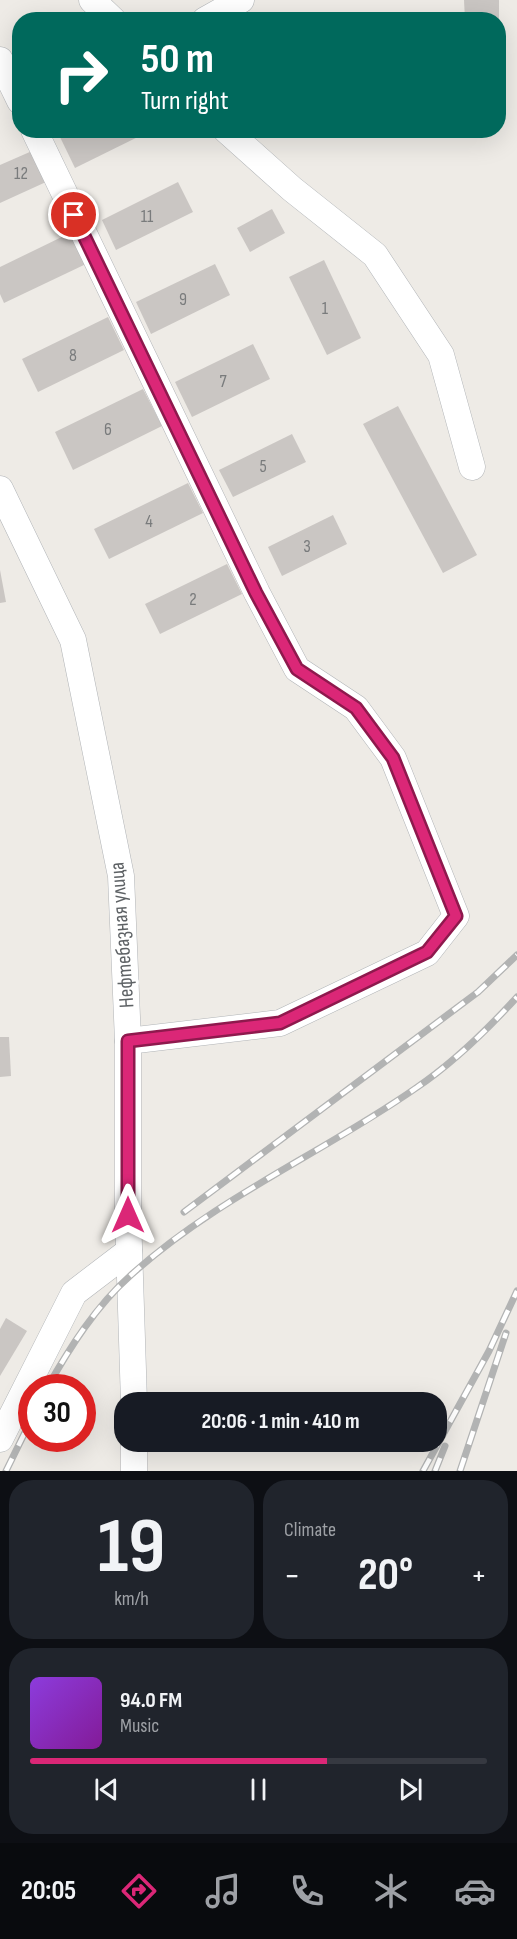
<!DOCTYPE html>
<meta charset="utf-8">
<style>
:root{--surface:#171b24;--page:#20242c;--text:#f1f3f6;--muted:#9ea1a6;--line:#363941;--accent:#db2777}
body{margin:0;font-family:"Sofia Sans Condensed",sans-serif;background:var(--page);color:var(--text);height:100vh;display:flex;flex-direction:column;font-size:22px;white-space:nowrap}
*{box-sizing:border-box;margin:0}
p{font-size:20px;color:var(--muted)}
.icon{flex:none;width:33px;height:33px;fill:none;stroke:currentColor;stroke-width:2;stroke-linecap:round;stroke-linejoin:round}
.map{position:relative;height:1471px;overflow:hidden}
.details{display:flex;flex-direction:column;gap:9px;padding:9px;background:#0d0f14;flex:1}
.details>*{flex:none}
.top-card{position:absolute;left:12px;top:12px;width:494px;height:126px;border-radius:24px;box-shadow:0 6px 24px #0002;background:#00695c;color:#fff;overflow:hidden}
.speed{position:absolute;left:18px;top:1374px;display:flex;gap:12px;font-size:30px;font-weight:700;text-align:center}
.speed>*{display:grid;place-content:center;width:78px;height:78px;border-radius:50%;background:var(--surface);box-shadow:0 6px 24px #0002;line-height:1}
.speed .limit{border:9px solid #d22;background:#fff;color:#111}
.pin{position:absolute;display:grid;place-items:center;width:51px;height:51px;color:#fff;margin:-26px;border:3px solid #fff;border-radius:50%;box-shadow:0 2px 6px #0007}
.me{position:absolute;width:66px;margin:-33px;rotate:0deg;stroke-linejoin:round;filter:drop-shadow(0 0 4px #0008)}
.turn{display:flex;align-items:center;gap:21px;height:126px;padding:0 30px;font-size:27px}
.turn .icon{width:78px;height:78px;stroke-width:2.5}
.turn b{display:block;font-size:42px;line-height:51px}
.big{font-size:45px;font-weight:700;line-height:1.1}
.details .card{flex:1;display:flex;flex-direction:column;justify-content:center;gap:9px;min-width:0;padding:0 21px;border-radius:24px;background:var(--page)}
.details .dial{align-items:center;gap:0}
.dial b{font-size:78px;line-height:1}
.song{display:flex;align-items:center;gap:18px}
.cover{width:72px;height:72px;border-radius:9px;background:linear-gradient(135deg,hsl(270 70% 55%),hsl(290 70% 35%))}
.played{height:6px;border-radius:3px;background:linear-gradient(90deg,var(--accent) 65%,var(--line) 65%)}
.keys{display:flex;justify-content:space-around;direction:ltr}
.heat{display:flex;justify-content:space-between;align-items:center;font-size:33px;direction:ltr}
.details .tiles{flex:1;display:grid;gap:9px;grid-template-columns:1fr 1fr}
.card:last-child{grid-column:span 2}
.trip{position:absolute;left:114px;top:1392px;width:333px;height:60px;border-radius:24px;background:var(--surface);box-shadow:0 6px 24px #0002;font-weight:700;line-height:60px;text-align:center}
.dock{display:flex;height:96px;justify-content:space-around;align-items:center;background:#090b0e;color:var(--muted)}
.dock .icon{width:42px;height:42px}
.dock .current{color:var(--accent)}
.dock b{font-size:27px;color:var(--text)}
.map>svg:first-child{display:block}
.building{fill:#cac6c3}
.lines{fill:none;stroke-linecap:round;stroke-linejoin:round}
.minor-casing{stroke:#b1b4b7;stroke-width:27}
.minor{stroke:#fff;stroke-width:26}
.rail-casing{stroke:#b2b3b3;stroke-width:7}
.rail{stroke:#fff;stroke-width:4.5;stroke-dasharray:14;stroke-linecap:butt}
.route-casing{stroke:#8e194d;stroke-width:15}
.route{stroke:#db2777;stroke-width:10}
.labels{text-anchor:middle;dominant-baseline:central;stroke-width:6;stroke-linejoin:round;paint-order:stroke}
.number-label{font-size:18px;fill:#797b7c}
.street-label{font-size:21px;fill:#5e6265;stroke:#fff}
</style>
<div class="map">
<svg width="517" height="1471" viewBox="0 0 517 1471">
<rect width="100%" height="100%" fill="#eeebe6"/>
<g class="building">
<path d="M464,0H499V20H465Z"/>
<path d="M74,130H152L75,168L60,137Z"/>
<path d="M32,151L46,182L0,203V165Z"/>
<path d="M178,182L193,212L116,250L102,220Z"/>
<path d="M272,209L285,233L250,252L237,228Z"/>
<path d="M70,233L86,264L4,303L0,294V267Z"/>
<path d="M324,260L361,338L327,355L289,277Z"/>
<path d="M215,264L230,295L151,334L136,302Z"/>
<path d="M108,317L124,350L38,392L22,359Z"/>
<path d="M253,344L270,379L192,417L175,382Z"/>
<path d="M143,389L162,426L73,470L55,432Z"/>
<path d="M398,406L477,555L443,573L363,424Z"/>
<path d="M292,434L306,462L233,497L219,470Z"/>
<path d="M188,483L203,513L109,559L94,529Z"/>
<path d="M333,515L347,544L282,576L268,547Z"/>
<path d="M227,564L242,594L160,634L145,604Z"/>
<path d="M0,570L6,602L0,603Z"/>
<path d="M0,1037H9L11,1076L0,1077Z"/>
<path d="M6,1318L27,1331L0,1376V1329Z"/>
</g>
<g class="lines">
<defs>
<g id="minor">
<path d="M92,0L113,20"/>
<path d="M205,20L241,0"/>
<path d="M0,60L20,101"/>
<path d="M34,130L257,593L297,669L356,708L393,758L456,916L427,953L280,1023L128,1041"/>
<path d="M226,130L292,189L375,255L441,355L472,467"/>
<path d="M0,489L73,640L121,876L128,1041V1215L134,1402"/>
<path d="M0,1439L74,1293L129,1251"/>
<path d="M134,1471V1442"/>
</g>
</defs>
<use href="#minor" class="minor-casing"/>
<use href="#minor" class="minor"/>
<defs>
<g id="rail">
<path d="M184,1212L478,992L517,955"/>
<path d="M47,1388C70,1347 96,1306 131,1275C216,1198 323,1153 416,1088C453,1063 487,1030 517,997"/>
<path d="M6,1471L32,1418"/>
<path d="M423,1471L489,1351L517,1291"/>
<path d="M435,1471L445,1446"/>
<path d="M460,1471L506,1333"/>
</g>
</defs>
<use href="#rail" class="rail-casing"/>
<use href="#rail" class="rail"/>
</g>
<g class="lines">
<defs>
<path id="route" d="M74,215L256,593L297,669L356,708L393,758L456,916L427,952L280,1023L128,1041V1215"/>
</defs>
<use href="#route" class="route-casing"/>
<use href="#route" class="route"/>
</g>
<g class="labels">
<g class="number-label">
<text x="21" y="173">12</text>
<text x="147" y="216">11</text>
<text x="183" y="299">9</text>
<text x="325" y="308">1</text>
<text x="73" y="355">8</text>
<text x="223" y="381">7</text>
<text x="108" y="429">6</text>
<text x="263" y="466">5</text>
<text x="149" y="521">4</text>
<text x="307" y="546">3</text>
<text x="193" y="599">2</text>
</g>
<g class="street-label">
<text transform="translate(122 935) rotate(-94)">Нефтебазная улица</text>
</g>
</g>
</svg>
<div class="speed"><div class="limit">30</div></div>
<div class="pin" style="left:74px;top:215px;background:#d93025"><svg class="icon" aria-label="arrive" viewBox="0 0 24 24"><path d="M6 21V4h12l-3 4 3 4H6"/></svg></div>
<svg class="me" style="left:128px;top:1215px" viewBox="-20 -20 40 40"><path d="M0-17L14 15 0 8-14 15z" fill="#db2777" stroke="#fff" stroke-width="4"/></svg>
<div class="trip">20:06 · 1 min · 410 m</div>
<div class="top-card">
<div class="turn"><svg class="icon" aria-label="right" viewBox="0 0 24 24"><path d="M7 20v-9h11M14 6l5 5-5 5"/></svg><div><b>50 m</b>Turn right</div></div>
</div>
</div>
<section class="details">
<div class="tiles">
<div class="card dial"><b>19</b><p>km/h</p></div>
<div class="card"><p>Climate</p>
<div class="heat"><a>−</a><b class="big">20°</b><a>+</a></div>
</div>
<div class="card">
<div class="song"><i class="cover"></i><div><b>94.0 FM</b><p>Music</p></div></div>
<div class="played"></div>
<div class="keys"><svg class="icon" aria-label="previous" viewBox="0 0 24 24"><path d="M18 5L8 12l10 7zM5 5v14"/></svg><svg class="icon" aria-label="pause" viewBox="0 0 24 24"><path d="M8 5v14M16 5v14"/></svg><svg class="icon" aria-label="next" viewBox="0 0 24 24"><path d="M6 5l10 7-10 7zM19 5v14"/></svg></div>
</div>
</div>
</section>
<nav class="dock">
<b>20:05</b>
<svg class="icon current" aria-label="directions" viewBox="0 0 24 24"><path d="M12 3l9 9-9 9-9-9zM9 14v-3h6M13 9l2 2-2 2"/></svg>
<svg class="icon" aria-label="music" viewBox="0 0 24 24"><path d="M9 18V5l10-2v13"/><circle cx="6" cy="18" r="3"/><circle cx="16" cy="16" r="3"/></svg>
<svg class="icon" aria-label="phone" viewBox="0 0 24 24"><path d="M5 4h4l2 5-3 2q2 4 5 5l2-3 5 2v4C11 20 4 13 5 4z"/></svg>
<svg class="icon" aria-label="climate" viewBox="0 0 24 24"><path d="M12 3v18M4 7l16 10M4 17L20 7"/></svg>
<svg class="icon" aria-label="car" viewBox="0 0 24 24"><path d="M5 17H2v-5l4-1 3-4h7l3 4 3 1v5h-3M9 17h6M6 11h13"/><circle cx="7" cy="17" r="2"/><circle cx="17" cy="17" r="2"/></svg>
</nav>
